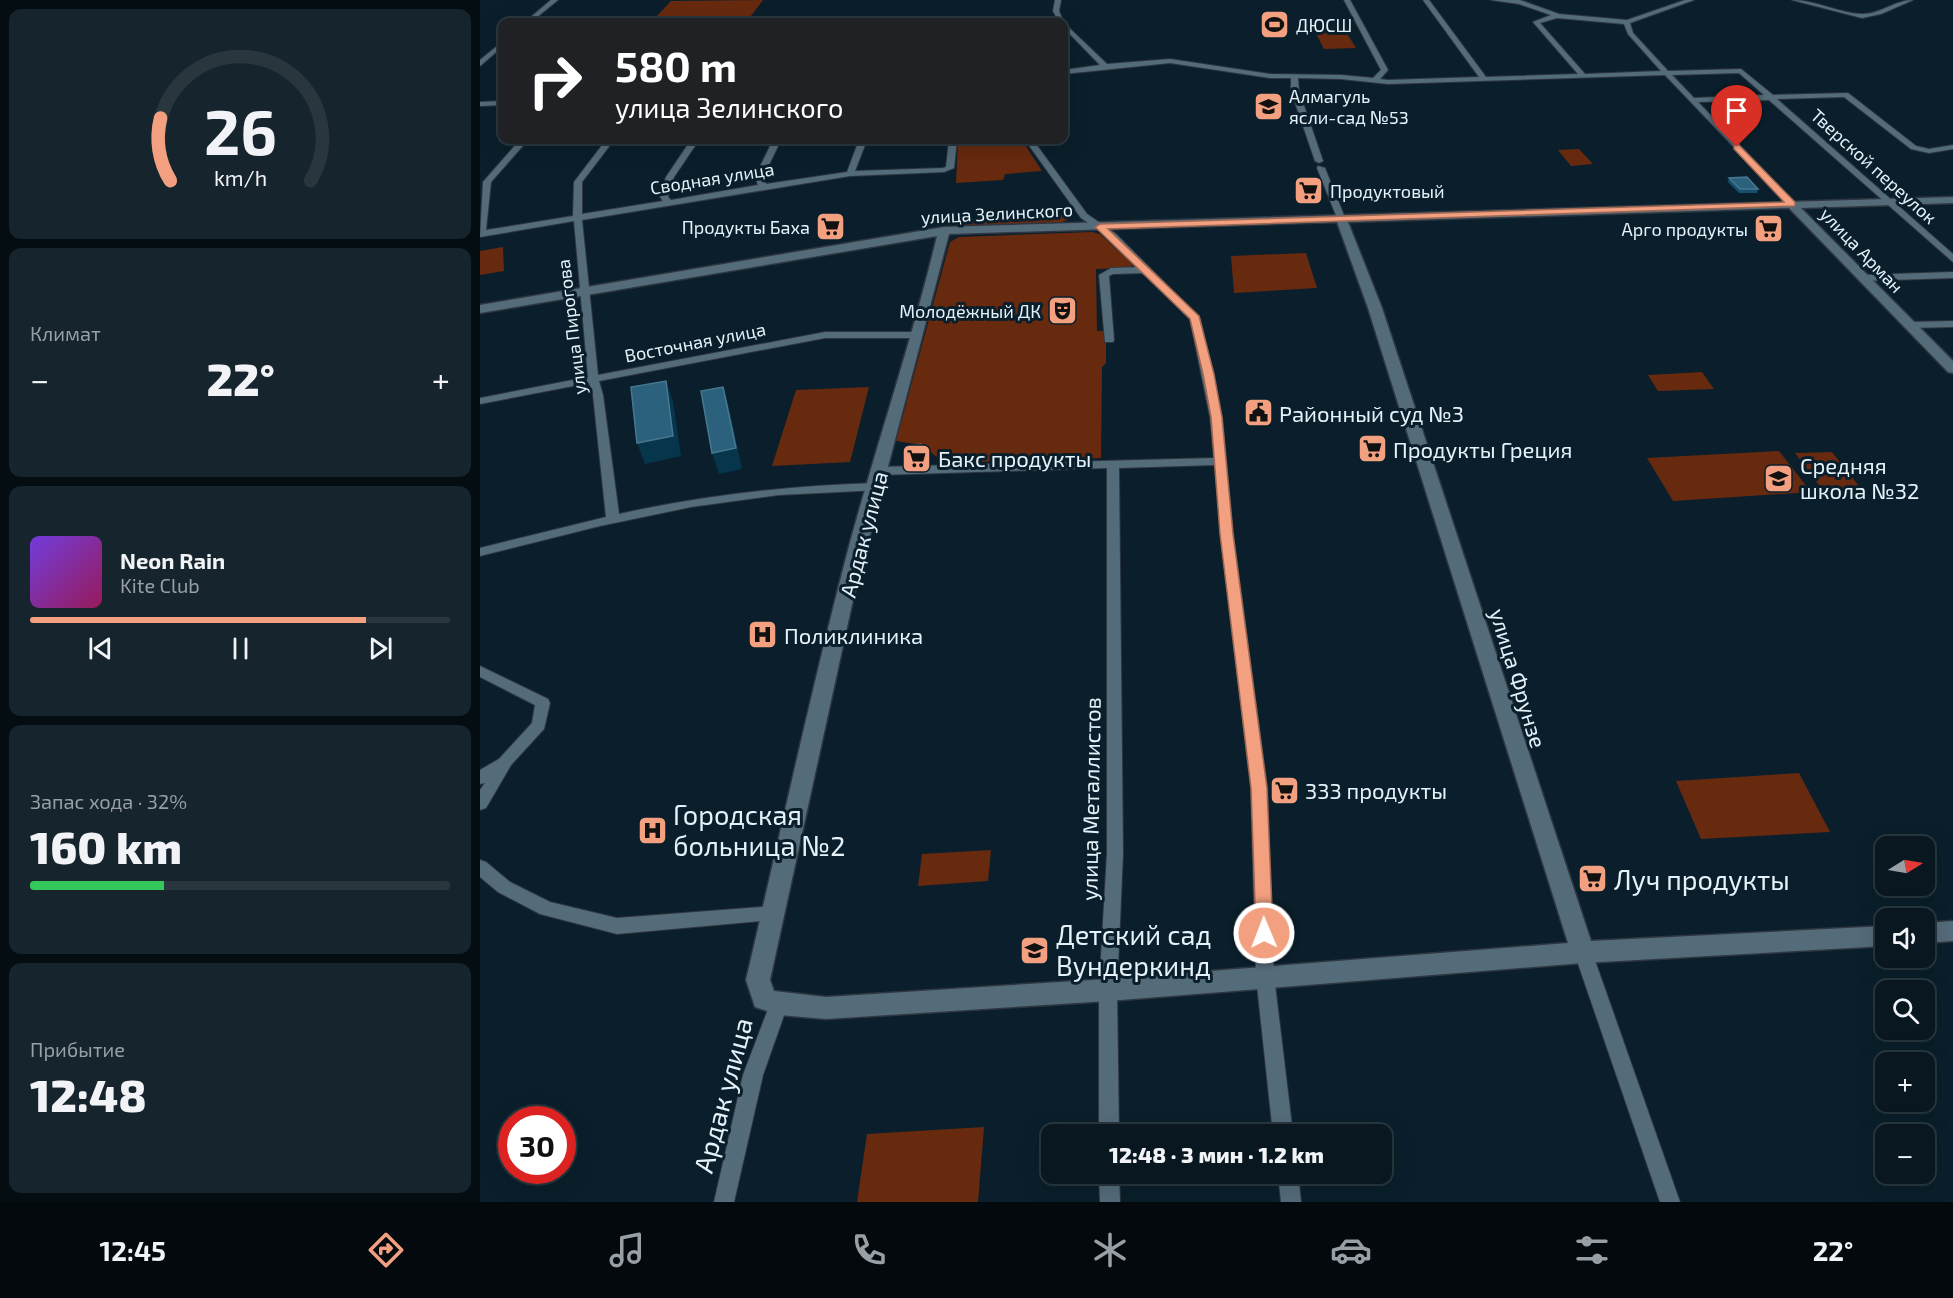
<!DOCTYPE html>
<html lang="ru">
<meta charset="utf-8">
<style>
:root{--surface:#081720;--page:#16242d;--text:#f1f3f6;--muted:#989fa5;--line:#29363e;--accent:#f2a080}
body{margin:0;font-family:"Exo 2",sans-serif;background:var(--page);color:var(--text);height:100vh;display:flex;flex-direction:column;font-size:22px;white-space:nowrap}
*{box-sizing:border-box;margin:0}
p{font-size:20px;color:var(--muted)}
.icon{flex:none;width:33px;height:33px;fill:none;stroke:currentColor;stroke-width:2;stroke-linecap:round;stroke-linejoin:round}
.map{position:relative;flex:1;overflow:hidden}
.sheet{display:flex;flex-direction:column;gap:9px;padding:9px;background:#040d12;width:480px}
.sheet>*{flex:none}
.hud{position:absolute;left:18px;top:18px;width:570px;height:126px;border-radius:12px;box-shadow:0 6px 24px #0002,0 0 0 2px var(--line);background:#202124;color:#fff;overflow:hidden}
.needle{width:39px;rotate:79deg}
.buttons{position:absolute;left:1395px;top:836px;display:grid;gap:12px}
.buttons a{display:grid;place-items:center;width:60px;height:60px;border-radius:12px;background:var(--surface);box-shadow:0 6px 24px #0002,0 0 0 2px var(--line);font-size:30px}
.speed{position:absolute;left:18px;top:1106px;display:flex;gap:12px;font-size:30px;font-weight:700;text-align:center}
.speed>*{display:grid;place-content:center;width:78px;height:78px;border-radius:50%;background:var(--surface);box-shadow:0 6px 24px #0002,0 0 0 2px var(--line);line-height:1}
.speed .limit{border:9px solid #d22;background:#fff;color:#111}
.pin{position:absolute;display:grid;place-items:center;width:51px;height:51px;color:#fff;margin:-62px -26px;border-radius:50% 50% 50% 0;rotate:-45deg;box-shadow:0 0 6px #0007}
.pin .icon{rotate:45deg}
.me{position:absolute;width:66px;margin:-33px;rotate:359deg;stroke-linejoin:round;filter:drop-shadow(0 0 4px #0008)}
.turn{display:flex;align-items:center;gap:21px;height:126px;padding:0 18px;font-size:27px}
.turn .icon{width:78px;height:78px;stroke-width:2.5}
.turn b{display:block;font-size:42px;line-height:51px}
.big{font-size:45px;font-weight:800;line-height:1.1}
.sheet .card{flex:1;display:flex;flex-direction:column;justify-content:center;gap:9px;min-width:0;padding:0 21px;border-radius:12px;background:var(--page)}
.sheet .dial{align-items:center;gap:0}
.dial svg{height:156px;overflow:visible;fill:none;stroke:var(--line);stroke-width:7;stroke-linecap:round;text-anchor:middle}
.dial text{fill:var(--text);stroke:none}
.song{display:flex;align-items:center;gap:18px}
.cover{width:72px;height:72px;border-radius:9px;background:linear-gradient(135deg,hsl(260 70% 55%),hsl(330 70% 35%))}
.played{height:6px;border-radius:3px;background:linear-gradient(90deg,var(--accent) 80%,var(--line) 80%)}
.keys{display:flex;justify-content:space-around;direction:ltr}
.heat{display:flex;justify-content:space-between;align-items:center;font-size:33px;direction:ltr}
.charge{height:9px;border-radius:4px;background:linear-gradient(90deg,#34c759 32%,var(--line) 0)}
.trip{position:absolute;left:561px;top:1124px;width:351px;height:60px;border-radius:12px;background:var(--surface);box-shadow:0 6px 24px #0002,0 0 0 2px var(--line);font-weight:800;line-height:60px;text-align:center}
.dock{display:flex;height:96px;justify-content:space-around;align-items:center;background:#03090d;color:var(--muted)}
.dock .icon{width:42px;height:42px}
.dock .selected{color:var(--accent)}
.dock b{font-size:27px;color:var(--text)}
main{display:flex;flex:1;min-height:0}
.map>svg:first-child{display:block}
.green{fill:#672a0f}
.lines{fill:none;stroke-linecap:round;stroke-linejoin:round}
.street-casing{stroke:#2e3741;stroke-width:2}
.secondary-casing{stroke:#2e3741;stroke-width:3}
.street{fill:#546b7a;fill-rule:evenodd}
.secondary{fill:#546b7a;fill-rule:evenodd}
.wall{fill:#154f6d}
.shaded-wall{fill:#07354c}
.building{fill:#2b617c;stroke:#487890;stroke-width:1.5}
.route{fill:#f2a080;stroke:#9d6853;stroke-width:1.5}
.labels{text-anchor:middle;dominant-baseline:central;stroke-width:6;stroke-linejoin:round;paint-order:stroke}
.far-poi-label{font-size:18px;fill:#e5f2fa;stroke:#0a1f2b;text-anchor:start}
.far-street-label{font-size:18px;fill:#e5f2fa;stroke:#0a1f2b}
.poi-label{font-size:22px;fill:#e5f2fa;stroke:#0a1f2b;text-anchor:start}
.street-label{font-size:22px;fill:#e5f2fa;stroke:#0a1f2b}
.near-poi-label{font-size:27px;fill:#e5f2fa;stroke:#0a1f2b;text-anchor:start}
.near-street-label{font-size:27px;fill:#e5f2fa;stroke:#0a1f2b}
</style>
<main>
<section class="sheet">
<div class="card dial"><svg viewBox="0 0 100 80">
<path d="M14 69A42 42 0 1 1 86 69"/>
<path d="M14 69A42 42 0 0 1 9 37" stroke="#f2a080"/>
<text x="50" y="56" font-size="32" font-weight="700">26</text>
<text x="50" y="72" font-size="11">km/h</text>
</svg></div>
<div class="card"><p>Климат</p>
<div class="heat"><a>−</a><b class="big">22°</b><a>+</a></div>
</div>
<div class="card">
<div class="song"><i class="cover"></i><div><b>Neon Rain</b><p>Kite Club</p></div></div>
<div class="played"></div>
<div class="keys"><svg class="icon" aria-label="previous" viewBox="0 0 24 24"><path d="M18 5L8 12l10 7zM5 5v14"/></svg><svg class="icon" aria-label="pause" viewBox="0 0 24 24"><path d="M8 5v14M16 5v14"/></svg><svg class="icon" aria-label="next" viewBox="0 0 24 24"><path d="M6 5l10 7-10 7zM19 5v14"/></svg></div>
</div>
<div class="card"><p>Запас хода · 32%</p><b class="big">160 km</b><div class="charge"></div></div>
<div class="card"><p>Прибытие</p><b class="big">12:48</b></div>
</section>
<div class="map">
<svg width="1473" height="1202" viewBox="0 0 1473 1202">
<rect width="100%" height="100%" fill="#0a1f2b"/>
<g class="green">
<path d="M283,0L271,16L175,18L191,1Z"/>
<path d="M863,27L876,48L844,49L833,28Z"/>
<path d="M478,140H542L562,171L525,174L523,180L476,183Z"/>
<path d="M1099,149L1113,164L1091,166L1078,150Z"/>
<path d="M586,214L592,215V218L580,223L485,226L478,224L477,221Z"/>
<path d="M612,232L620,234L653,265L650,268L616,269L617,331H626V363L622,367L621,458L464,463L442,445L416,441L470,242L479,237Z"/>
<path d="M23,247L24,271L0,275V251Z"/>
<path d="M826,253L837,288L754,293L751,256Z"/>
<path d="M1222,372L1234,389L1178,391L1168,375Z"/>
<path d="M389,387L370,462L292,466L316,390Z"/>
<path d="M1299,451L1331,492L1193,501L1167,458Z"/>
<path d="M1352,452L1386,495L1348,497L1315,453Z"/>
<path d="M1319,773L1350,832L1221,839L1196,781Z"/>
<path d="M511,850L508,881L438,886L442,854Z"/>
<path d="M504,1127L498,1202H377L387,1134Z"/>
</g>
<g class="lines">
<defs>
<g id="street">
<path d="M71,0H78L51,22H45Z"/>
<path d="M575,0H581L579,11L584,23L627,64L690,59L790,74L861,75L893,78L901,70L864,0H870L908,70L900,79L908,80L999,77L943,0H949L1006,77L1098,74L1053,22L1071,15L1039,4L1011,0H1040L1079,14L1147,20L1205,0H1214L1150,23L1153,33L1188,71L1261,69L1293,95L1368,93L1436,146L1449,149L1473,145V149L1449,153L1431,149L1364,97L1297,99L1473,254V262L1289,100L1218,102L1314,202V206L1311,207L1185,75L908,84L861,79L818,78L819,91L843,161L839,163L835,161L811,91V78H790L690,63L584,74V70L620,65L584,28V22H579L573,11ZM1077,18L1144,24L1148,34L1181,71L1105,74L1060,23ZM1259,73L1284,95L1214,98L1192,75Z"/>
<path d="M1312,0C1336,0 1360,14 1383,14C1401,14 1415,0 1433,0L1401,14L1382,18Z"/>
<path d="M22,42V47L0,66V60Z"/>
<path d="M22,101V105L0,106V102Z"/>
<path d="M40,140H48L11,182L6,230L93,216L94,182L126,140H134L102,182V214L183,201L180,197L186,177L211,140H219L194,177L188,197L191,200L278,185L275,177L293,140H301L283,177L286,184L367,172L379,140H387L375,171L463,168L466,167L469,140H477L474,168L464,172L370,176L102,220L118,375L345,332H437L442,335L437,338H345L119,381L123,395L139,514C223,495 308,486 395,483L399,484L401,487L399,490L299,495L211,507L120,526L0,556V548L126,517L113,395L109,383L0,404V398L108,377L94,221L0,237L3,182Z"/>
<path d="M545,140H553L607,214L636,234L720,318L742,417L753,534L787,788L794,976L813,1134H793L776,976L771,788L741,534L735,465L639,468L643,853L637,990L639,1134H619V990L627,853V468L399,475L393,471L399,467L734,458L730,417L710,319L665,273L633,274L629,276L634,340L633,342H625L619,275L631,268L659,267L630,238L601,218Z"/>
<path d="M838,166L845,168L865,218L864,220L857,218L837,168Z"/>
<path d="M1473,272V278L1382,281L1377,278L1382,275Z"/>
<path d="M1473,321V327L1428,328L1423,325L1428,322Z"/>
<path d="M0,666L68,699L70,703L64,729L31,765L6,808L0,810V790L5,783L0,784V770L19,759L52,723L55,705L0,677Z"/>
<path d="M0,860L6,862L30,882L70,902L137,918L293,906L299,908L302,913L299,918L293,920L137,934L60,914L18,892L0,877Z"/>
<path d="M1103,944L1109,946L1112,952L1200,1202H1180L1094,952L1097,946Z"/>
<path d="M299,996L306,998L308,1004L283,1075L254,1202H234L263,1075L290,1004L292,998Z"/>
<path d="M619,1173H639L640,1202H620Z"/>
<path d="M798,1173H818L821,1202H801Z"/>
</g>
<g id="secondary">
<path d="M1473,197V203L1321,208L1473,361V373L1468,372L1309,208L868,222L902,308L1111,941L1406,926V946L1103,963L628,1001L346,1019L299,1015L275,1007L266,980C300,835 331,690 369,546C397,443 432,341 457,236L0,313V305L464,227ZM857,222L888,308L1088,943L628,979L346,997L294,991L290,980L373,600L469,234Z"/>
<path d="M1473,921V941L1444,943V923Z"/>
</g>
</defs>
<use href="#street" class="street-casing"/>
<use href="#secondary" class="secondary-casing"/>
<use href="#street" class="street"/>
<use href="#secondary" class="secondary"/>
</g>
<g class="wall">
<path d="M1249,178L1278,189L1277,193H1259L1248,182Z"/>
<path d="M427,446L445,458L446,463L432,464Z"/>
</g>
<g class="shaded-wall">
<path d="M186,381L193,401L201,456L165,464L157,443Z"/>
<path d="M243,387L249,407L262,469L239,474L232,453Z"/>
</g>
<g class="building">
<path d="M1267,177L1278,189H1260L1249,178Z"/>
<path d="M186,381L193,436L157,443L151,387Z"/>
<path d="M243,387L256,448L232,453L221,391Z"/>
<path d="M441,444L445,458L431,459L427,446Z"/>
</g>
<path class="route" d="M1254,145H1259L1315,202V206L628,229L719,316L734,374L742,417L753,534L787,788L793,933L791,938L784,940L778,938L776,933L771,788L740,534L731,417L723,374L710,319L615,227L620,224L1304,202L1254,149Z"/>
<defs>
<symbol id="stadium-square" viewBox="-11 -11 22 22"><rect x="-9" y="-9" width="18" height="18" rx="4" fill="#f2a080" stroke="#0a1f2b"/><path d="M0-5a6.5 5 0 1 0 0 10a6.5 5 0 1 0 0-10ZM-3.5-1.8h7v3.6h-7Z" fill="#111"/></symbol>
<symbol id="school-square" viewBox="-11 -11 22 22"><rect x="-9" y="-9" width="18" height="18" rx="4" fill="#f2a080" stroke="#0a1f2b"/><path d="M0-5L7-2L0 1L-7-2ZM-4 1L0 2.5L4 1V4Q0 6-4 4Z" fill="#111"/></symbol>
<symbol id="supermarket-square" viewBox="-11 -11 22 22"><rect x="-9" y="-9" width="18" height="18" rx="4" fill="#f2a080" stroke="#0a1f2b"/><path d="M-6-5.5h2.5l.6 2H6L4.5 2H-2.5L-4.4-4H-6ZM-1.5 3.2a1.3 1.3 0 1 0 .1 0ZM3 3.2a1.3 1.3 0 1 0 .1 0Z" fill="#111"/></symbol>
<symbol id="theatre-square" viewBox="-11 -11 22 22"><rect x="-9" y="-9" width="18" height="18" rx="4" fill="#f2a080" stroke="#0a1f2b"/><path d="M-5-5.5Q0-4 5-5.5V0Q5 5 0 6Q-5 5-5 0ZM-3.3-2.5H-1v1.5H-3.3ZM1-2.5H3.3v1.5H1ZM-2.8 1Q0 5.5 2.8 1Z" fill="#111"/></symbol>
<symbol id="civic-square" viewBox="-11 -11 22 22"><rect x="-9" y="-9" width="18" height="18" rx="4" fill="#f2a080" stroke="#0a1f2b"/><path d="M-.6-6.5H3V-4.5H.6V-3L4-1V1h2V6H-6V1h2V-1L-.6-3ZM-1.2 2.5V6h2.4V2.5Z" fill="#111"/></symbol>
<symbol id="hospital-square" viewBox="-11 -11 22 22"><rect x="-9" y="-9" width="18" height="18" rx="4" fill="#f2a080" stroke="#0a1f2b"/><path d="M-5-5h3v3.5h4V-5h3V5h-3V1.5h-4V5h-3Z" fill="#111"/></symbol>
</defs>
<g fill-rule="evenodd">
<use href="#stadium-square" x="778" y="8" width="33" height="33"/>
<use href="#school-square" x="772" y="90" width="33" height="33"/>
<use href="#supermarket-square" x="812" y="174" width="33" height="33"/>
<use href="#supermarket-square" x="334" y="210" width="33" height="33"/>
<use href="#supermarket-square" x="1272" y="212" width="33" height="33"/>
<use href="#theatre-square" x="566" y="294" width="33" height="33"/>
<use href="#civic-square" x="762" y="396" width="33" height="33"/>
<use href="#supermarket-square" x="876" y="432" width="33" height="33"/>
<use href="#supermarket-square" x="420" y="442" width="33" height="33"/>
<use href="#school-square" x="1282" y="462" width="33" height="33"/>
<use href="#hospital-square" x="266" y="618" width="33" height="33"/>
<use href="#supermarket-square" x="788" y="774" width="33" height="33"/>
<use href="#hospital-square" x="156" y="814" width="33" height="33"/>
<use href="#supermarket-square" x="1096" y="862" width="33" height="33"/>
<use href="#school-square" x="538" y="934" width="33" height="33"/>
</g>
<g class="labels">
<g class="far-poi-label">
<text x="816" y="25">ДЮСШ</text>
<text x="809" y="96">Алмагуль<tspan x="809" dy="21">ясли-сад №53</tspan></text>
<text x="850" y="191">Продуктовый</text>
<text x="330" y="227" text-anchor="end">Продукты Баха</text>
<text x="1268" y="229" text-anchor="end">Арго продукты</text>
<text x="561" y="311" text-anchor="end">Молодёжный ДК</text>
</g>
<g class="far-street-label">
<text transform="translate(1394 166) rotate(42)">Тверской переулок</text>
<text transform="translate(232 178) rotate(-9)">Сводная улица</text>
<text transform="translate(517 213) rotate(-3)">улица Зелинского</text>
<text transform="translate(1382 250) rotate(46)">улица Арман</text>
<text transform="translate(91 327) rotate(-97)">улица Пирогова</text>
<text transform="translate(215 342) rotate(-11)">Восточная улица</text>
</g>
<g class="poi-label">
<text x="799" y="413">Районный суд №3</text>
<text x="913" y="449">Продукты Греция</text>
<text x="458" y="458">Бакс продукты</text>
<text x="1320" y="465">Средняя<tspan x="1320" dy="25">школа №32</tspan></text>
<text x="304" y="635">Поликлиника</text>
<text x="825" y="790">333 продукты</text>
</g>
<g class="street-label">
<text transform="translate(383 534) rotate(-75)">Ардак улица</text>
<text transform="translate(1039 678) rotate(73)">улица Фрунзе</text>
<text transform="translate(610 799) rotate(-89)">улица Металлистов</text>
</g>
<g class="near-poi-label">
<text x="193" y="814">Городская<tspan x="193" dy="31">больница №2</tspan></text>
<text x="1134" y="879">Луч продукты</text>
<text x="576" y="934">Детский сад<tspan x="576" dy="31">Вундеркинд</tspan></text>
</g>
<g class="near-street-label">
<text transform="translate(242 1095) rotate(-75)">Ардак улица</text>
</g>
</g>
</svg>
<div class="buttons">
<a><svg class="needle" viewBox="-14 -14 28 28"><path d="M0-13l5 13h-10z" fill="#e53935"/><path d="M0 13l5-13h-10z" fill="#989fa5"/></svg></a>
<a><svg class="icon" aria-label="sound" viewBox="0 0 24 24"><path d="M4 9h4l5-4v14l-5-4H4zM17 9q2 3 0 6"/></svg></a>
<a><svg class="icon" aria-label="search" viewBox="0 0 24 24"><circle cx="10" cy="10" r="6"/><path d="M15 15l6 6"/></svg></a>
<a>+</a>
<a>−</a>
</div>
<div class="speed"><div class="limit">30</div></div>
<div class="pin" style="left:1257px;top:147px;background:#d93025"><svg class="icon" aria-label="arrive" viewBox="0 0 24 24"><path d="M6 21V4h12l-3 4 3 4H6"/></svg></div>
<svg class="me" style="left:784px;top:933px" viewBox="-20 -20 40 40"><circle r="17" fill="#f2a080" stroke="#fff" stroke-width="3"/><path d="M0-11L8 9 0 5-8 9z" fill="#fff"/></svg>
<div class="trip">12:48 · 3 мин · 1.2 km</div>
<div class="hud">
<div class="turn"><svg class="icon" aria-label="right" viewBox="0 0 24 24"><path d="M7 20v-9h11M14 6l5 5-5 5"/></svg><div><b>580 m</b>улица Зелинского</div></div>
</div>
</div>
</main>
<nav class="dock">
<b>12:45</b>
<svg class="icon selected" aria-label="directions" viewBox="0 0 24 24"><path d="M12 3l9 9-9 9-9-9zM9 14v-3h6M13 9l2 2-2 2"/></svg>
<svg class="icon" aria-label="music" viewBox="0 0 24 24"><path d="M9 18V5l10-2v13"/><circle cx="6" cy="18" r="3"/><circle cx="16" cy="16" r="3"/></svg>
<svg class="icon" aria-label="phone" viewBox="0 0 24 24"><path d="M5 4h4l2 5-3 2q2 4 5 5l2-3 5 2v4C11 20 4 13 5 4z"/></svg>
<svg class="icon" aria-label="climate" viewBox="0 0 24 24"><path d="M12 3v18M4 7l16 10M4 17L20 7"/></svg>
<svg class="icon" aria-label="car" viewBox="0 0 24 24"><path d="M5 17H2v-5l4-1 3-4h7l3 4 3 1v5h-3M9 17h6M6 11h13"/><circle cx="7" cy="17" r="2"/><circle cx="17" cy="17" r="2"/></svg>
<svg class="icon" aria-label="filters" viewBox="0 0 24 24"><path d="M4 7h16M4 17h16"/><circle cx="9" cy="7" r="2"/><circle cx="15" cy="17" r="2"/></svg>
<b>22°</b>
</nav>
